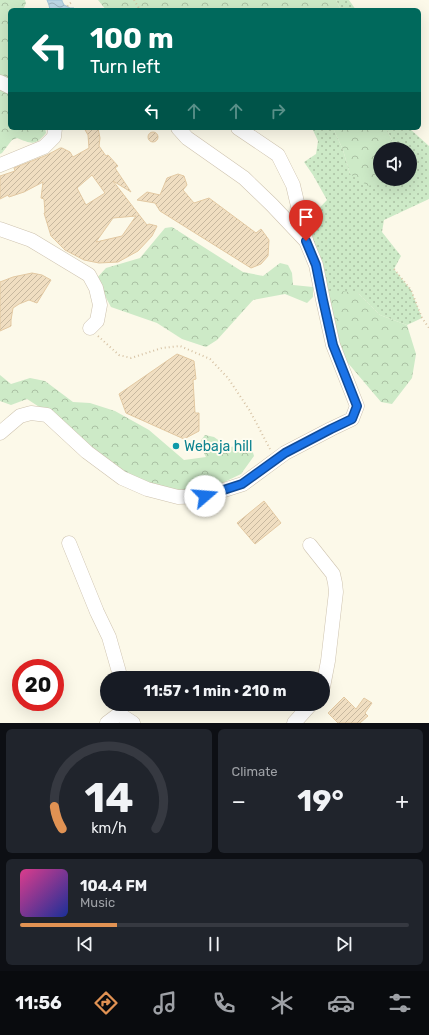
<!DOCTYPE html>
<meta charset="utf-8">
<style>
:root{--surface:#171b24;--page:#20242c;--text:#f1f3f6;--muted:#9ea1a6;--line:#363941;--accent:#e19253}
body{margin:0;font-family:Rubik,sans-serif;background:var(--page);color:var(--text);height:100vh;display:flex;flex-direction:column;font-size:15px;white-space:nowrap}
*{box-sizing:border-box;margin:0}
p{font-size:13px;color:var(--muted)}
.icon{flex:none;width:22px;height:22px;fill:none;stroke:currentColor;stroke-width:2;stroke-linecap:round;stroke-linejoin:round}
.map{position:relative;height:723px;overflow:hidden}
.drawer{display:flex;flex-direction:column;gap:6px;padding:6px;background:#0d0f14;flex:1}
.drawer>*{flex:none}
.hud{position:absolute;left:8px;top:8px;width:413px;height:122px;border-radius:6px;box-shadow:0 4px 16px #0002;background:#00695c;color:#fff;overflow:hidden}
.controls{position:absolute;left:373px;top:142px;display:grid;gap:8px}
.controls a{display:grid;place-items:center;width:44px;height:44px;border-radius:50%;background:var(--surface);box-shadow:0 4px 16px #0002;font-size:20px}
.speed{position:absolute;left:12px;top:659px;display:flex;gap:8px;font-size:20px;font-weight:700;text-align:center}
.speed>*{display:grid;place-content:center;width:52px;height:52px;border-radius:50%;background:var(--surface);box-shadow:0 4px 16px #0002;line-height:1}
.speed .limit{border:6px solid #d22;background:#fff;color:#111}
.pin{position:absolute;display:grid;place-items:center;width:34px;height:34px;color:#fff;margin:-41px -17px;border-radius:50% 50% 50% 0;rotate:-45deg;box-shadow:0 0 4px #0007}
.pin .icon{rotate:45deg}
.me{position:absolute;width:44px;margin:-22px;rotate:72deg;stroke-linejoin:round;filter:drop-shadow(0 0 3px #0008)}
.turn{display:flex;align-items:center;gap:14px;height:84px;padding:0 16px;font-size:18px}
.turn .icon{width:52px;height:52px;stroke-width:2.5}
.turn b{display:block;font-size:28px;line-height:34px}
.lanes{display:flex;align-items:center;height:38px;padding:0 16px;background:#0003;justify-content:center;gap:20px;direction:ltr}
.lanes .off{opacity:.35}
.big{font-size:30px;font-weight:700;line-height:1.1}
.drawer .widget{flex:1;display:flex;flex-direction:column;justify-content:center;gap:6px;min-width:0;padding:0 14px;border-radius:6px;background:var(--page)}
.drawer .dial{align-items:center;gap:0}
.dial svg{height:104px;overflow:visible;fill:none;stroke:var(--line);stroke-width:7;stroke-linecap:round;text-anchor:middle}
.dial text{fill:var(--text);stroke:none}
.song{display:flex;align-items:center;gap:12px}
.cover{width:48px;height:48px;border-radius:6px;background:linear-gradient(135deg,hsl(330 70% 55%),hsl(230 70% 35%))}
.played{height:4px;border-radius:2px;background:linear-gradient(90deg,var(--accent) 25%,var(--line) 25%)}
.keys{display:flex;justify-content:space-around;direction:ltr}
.heat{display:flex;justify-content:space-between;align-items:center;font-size:22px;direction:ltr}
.drawer .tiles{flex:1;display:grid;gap:6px;grid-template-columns:1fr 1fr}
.widget:last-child{grid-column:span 2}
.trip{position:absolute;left:100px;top:671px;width:230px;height:40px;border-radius:20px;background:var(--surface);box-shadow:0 4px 16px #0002;font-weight:700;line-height:40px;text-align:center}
.tab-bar{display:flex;height:64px;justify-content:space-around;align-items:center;background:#090b0e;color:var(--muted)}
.tab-bar .icon{width:28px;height:28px}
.tab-bar .selected{color:var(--accent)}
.tab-bar b{font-size:18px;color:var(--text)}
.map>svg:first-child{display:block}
.green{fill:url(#green-dots)}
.forest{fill:url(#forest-crowns)}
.water{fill:url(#water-waves);stroke:#a4c4d7}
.building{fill:url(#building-hatch);stroke:#e3c9a2;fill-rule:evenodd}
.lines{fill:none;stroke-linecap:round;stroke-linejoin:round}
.minor-casing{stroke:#cec3af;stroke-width:15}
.path{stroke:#d6c2a4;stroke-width:2;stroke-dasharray:1 3;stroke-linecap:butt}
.minor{stroke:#fff;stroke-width:14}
.route-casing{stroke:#114b97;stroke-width:10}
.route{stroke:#1a73e8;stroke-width:7}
.culture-dot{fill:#0f9aa8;stroke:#fefcef;stroke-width:1.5}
.labels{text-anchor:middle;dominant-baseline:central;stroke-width:4;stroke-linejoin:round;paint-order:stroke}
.culture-label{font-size:14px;fill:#0d838f;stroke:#fefcef;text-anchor:start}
</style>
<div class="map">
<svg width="429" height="723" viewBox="0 0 429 723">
<defs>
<pattern id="green-dots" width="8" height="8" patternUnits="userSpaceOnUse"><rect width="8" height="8" fill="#cdeac7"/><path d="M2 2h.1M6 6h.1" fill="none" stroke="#abc1a4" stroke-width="1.8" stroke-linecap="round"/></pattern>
<pattern id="forest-crowns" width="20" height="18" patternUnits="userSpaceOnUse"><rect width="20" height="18" fill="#cdeac7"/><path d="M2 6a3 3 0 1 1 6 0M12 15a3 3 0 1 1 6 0" fill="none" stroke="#abc1a4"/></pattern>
<pattern id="water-waves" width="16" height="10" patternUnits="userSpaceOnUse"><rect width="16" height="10" fill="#bdd7e5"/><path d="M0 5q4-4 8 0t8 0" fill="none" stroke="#9eb2bc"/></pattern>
<pattern id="building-hatch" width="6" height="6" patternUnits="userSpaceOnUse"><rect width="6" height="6" fill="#f0dec1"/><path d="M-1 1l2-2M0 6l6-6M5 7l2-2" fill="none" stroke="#c7b89f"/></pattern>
</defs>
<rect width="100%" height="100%" fill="#fcf9e9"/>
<g class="green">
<path d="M336,0H349L356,10H341Z"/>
<path d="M312,128H333L343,150L350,174L387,181L388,179H410V149H394L392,140L386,128H409L429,146V199L384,220L382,232L401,256L394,269L411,290L422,318L407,325L380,315L358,293L326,301L306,222L327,200L313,175L304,162L316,154L318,141Z"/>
</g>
<g class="forest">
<path d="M0,0H25L26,3L23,10H10V81L0,76Z"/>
<path d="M98,0H336L341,10H152L141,8L136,10H106Z"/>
<path d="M0,85L10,92V128H45L46,133C35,146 32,144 17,138L12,140L2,153L0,154Z"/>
<path d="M333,128H386L392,140L394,149H380V179H388L387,181L368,186L350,174L343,150Z"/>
<path d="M172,227L243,272L263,276L280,263L288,265L292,273L293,285L313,287V297L307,303L285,294L253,300L217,340L206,347L182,339L157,323L111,307L96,279L106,268L140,258L165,228Z"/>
<path d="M332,290L358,293L380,315L407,325L416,354L412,378L392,404L381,402L342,356L326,301Z"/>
<path d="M0,375L11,384L30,378L45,381L73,402L90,403L115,411L149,430L184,460L206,457L199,443L205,435L214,437L228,447L251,446L254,456L241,474L214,487L181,492L139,482L114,467L47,412L27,399L11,405L0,401Z"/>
</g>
<path class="water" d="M47,0H62V1L64,5L70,8H74L73,10H50L49,5Z"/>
<g class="building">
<path d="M84,128H98L100,138L99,146L106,156L108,155L118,166L115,168L131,192L113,181L147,225L149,224L157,226L152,236L138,251L118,262L99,263L84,260L65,250L51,236L44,213H45L44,199L41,198L43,182L24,192L9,197L8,195L0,199V176L15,171L14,168L47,155L60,148H62L70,152L73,157L89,148L88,135ZM92,175L105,193L86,205L77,188ZM136,216L122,236L96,242L113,218Z"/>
<circle cx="153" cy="137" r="5"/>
<path d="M178,174L184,176L187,185L183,190L194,203L209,198L256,233L261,229L269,240L268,256L261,264L251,268L160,211L155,203L137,200L147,192L160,195L167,178Z"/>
<path d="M32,273L42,275L51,280L37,303L29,300L19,304L13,308L11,320V326L0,331V282L13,277Z"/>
<path d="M177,354L194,361L196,379L193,380L195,413H199V431L184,439L126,413L119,394Z"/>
<path d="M264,501L281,523L255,544L237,523Z"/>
<path d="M344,697L356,709L364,698L372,703L365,713L368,716L360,723H338L328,713Z"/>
</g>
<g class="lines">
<defs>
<g id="minor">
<path d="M0,82L10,87"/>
<path d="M238,128L278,155L293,185L306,240"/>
<path d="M0,165L44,147L54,137L55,128"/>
<path d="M0,229L31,240L89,275L96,288L100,305L97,321L90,328"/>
<path d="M0,433L20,416L31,413L47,415L87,452L122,478L147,489L178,497L205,496L243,484L285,453L331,429L352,419L357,406L333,345L323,300L316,265L306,241L272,205L244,178L187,138L178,128"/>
<path d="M69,543L97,612L109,637L119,672V678"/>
<path d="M310,545L333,574L335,583L336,592L328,661L323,687"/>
<path d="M107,723L119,714L133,723"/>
<path d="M294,723L311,704"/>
</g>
</defs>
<use href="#minor" class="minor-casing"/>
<g class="path">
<path d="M134,0L140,10"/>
<path d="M66,10L68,5L73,1"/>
<path d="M394,269L411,290L422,318L429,328"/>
<path d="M98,336L119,355L131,358L162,348L180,346L210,359L228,378L250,411L270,449"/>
</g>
<use href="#minor" class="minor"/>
</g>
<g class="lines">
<defs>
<path id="route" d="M205,496L242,484L285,453L331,429L352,419L357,406L333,345L323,300L316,265L306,241"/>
</defs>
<use href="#route" class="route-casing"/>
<use href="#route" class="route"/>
</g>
<circle class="culture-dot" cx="176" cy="446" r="4"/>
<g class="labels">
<g class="culture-label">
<text x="184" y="446">Webaja hill</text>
</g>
</g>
</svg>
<div class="controls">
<a><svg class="icon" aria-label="sound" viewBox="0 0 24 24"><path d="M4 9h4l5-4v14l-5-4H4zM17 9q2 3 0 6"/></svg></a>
</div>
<div class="speed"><div class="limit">20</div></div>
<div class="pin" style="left:306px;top:241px;background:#d93025"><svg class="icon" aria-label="arrive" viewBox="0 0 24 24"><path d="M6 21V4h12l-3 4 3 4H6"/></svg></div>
<svg class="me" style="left:205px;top:496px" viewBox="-20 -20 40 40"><circle r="19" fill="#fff"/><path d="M0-13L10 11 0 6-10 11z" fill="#1a73e8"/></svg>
<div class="trip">11:57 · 1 min · 210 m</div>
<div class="hud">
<div class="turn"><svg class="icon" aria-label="left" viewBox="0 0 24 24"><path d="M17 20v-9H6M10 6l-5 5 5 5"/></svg><div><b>100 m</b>Turn left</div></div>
<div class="lanes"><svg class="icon" aria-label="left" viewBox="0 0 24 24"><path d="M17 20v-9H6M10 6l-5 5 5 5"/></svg><svg class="icon off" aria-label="ahead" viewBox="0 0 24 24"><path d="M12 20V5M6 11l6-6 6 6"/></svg><svg class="icon off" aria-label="ahead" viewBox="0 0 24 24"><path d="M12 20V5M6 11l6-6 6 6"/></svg><svg class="icon off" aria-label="right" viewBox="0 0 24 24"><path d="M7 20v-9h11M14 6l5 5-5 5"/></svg></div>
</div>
</div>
<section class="drawer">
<div class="tiles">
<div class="widget dial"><svg viewBox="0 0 100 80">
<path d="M14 69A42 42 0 1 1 86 69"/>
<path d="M14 69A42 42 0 0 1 8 52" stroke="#e19253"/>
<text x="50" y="56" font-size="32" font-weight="700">14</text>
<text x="50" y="72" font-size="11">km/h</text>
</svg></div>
<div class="widget"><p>Climate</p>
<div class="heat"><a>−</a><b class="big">19°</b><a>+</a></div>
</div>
<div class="widget">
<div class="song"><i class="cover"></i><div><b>104.4 FM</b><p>Music</p></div></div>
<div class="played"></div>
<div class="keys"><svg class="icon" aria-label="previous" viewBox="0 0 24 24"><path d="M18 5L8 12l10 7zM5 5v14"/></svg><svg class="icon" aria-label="pause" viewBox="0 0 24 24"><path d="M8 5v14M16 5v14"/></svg><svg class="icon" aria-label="next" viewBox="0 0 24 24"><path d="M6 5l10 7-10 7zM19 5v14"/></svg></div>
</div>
</div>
</section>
<nav class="tab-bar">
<b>11:56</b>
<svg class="icon selected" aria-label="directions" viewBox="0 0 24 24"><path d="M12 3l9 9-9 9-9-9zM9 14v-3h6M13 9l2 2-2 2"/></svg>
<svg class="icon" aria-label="music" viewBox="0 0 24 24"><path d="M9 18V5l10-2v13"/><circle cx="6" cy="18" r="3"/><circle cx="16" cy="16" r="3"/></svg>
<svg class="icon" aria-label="phone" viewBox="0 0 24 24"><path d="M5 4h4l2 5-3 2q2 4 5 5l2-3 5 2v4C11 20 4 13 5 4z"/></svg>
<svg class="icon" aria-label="climate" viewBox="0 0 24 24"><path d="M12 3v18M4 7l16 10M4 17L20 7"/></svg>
<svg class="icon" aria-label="car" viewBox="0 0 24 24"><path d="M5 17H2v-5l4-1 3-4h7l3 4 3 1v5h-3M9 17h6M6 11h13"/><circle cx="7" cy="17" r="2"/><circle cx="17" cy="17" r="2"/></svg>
<svg class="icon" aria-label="filters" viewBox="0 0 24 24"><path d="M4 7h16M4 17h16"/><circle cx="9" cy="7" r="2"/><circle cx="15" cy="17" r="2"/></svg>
</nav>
